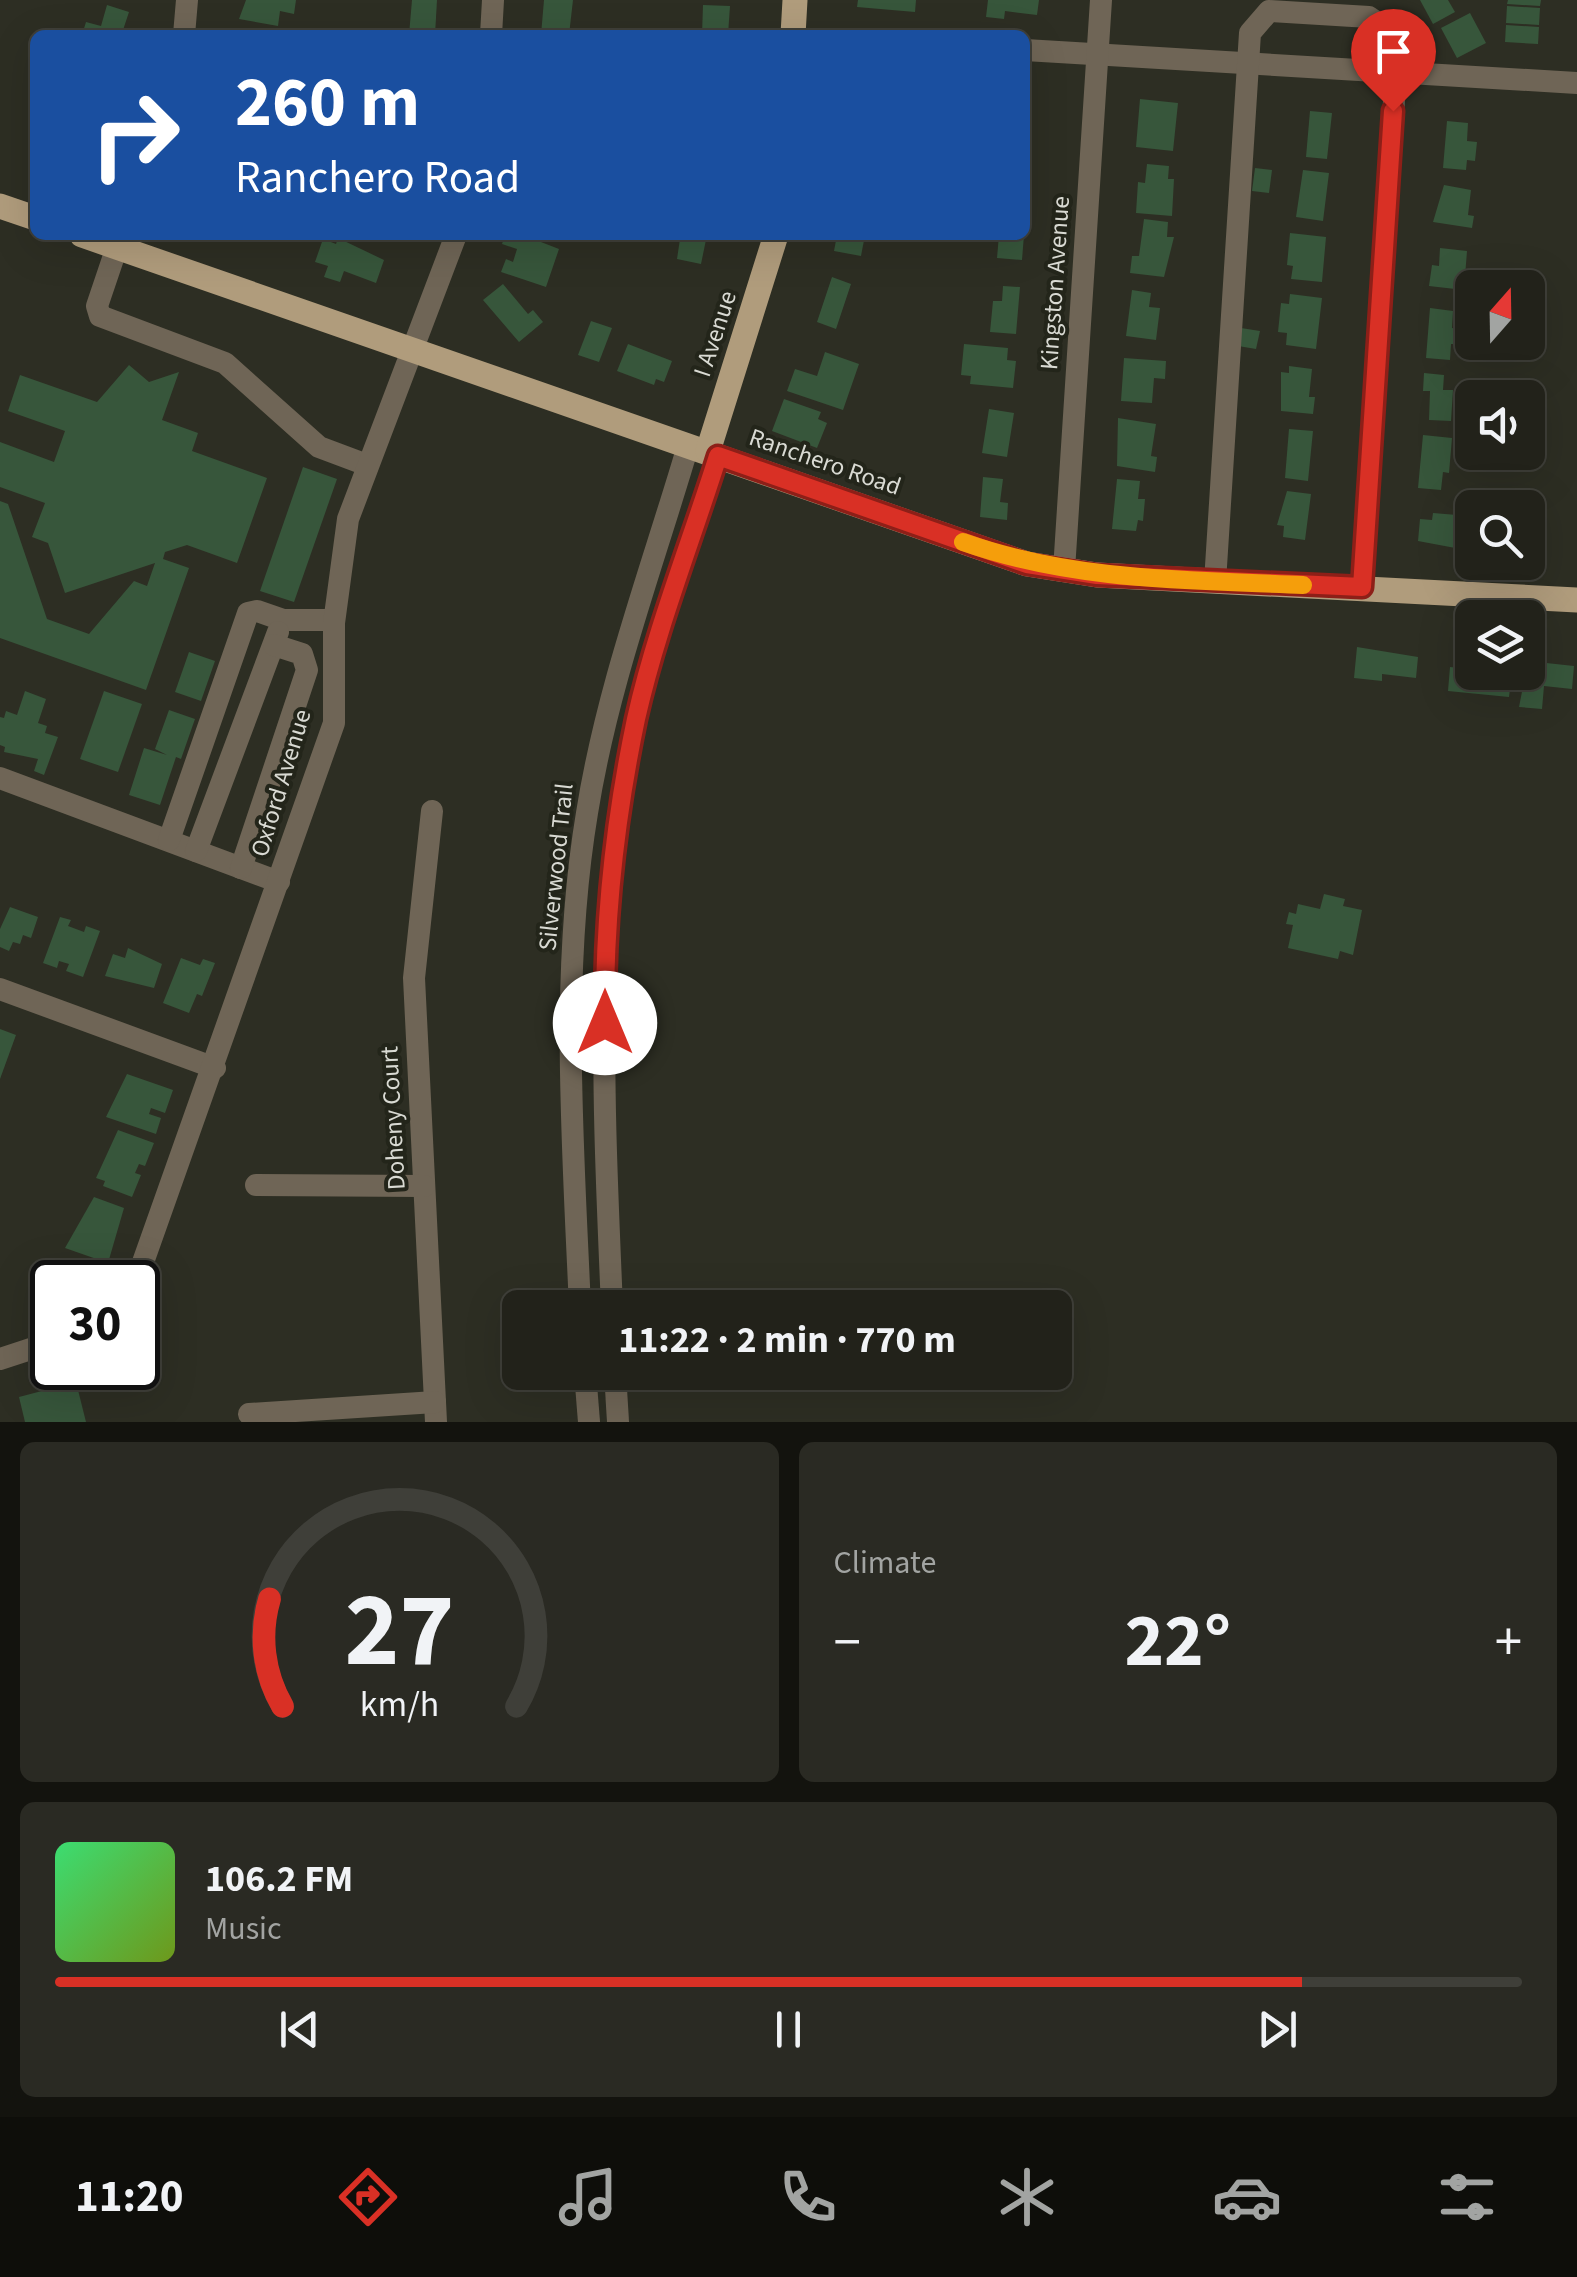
<!DOCTYPE html>
<meta charset="utf-8">
<style>
:root{--surface:#22221a;--page:#2a2a23;--text:#f1f3f6;--muted:#a2a4a2;--line:#3f3f39;--accent:#d93025}
body{margin:0;font-family:"Source Sans 3",sans-serif;background:var(--page);color:var(--text);height:100vh;display:flex;flex-direction:column;font-size:38px;white-space:nowrap}
*{box-sizing:border-box;margin:0}
p{font-size:32px;color:var(--muted)}
.icon{flex:none;width:55px;height:55px;fill:none;stroke:currentColor;stroke-width:2;stroke-linecap:round;stroke-linejoin:round}
.map{position:relative;height:1422px;overflow:hidden}
.panel{display:flex;flex-direction:column;gap:20px;padding:20px;background:#13130e;flex:1}
.panel>*{flex:none}
.banner{position:absolute;left:30px;top:30px;width:1000px;height:210px;border-radius:15px;box-shadow:0 10px 40px #0002,0 0 0 2px var(--line);background:#1a4fa0;color:#fff;overflow:hidden}
.needle{width:65px;rotate:20deg}
.controls{position:absolute;left:1455px;top:270px;display:grid;gap:20px}
.controls a{display:grid;place-items:center;width:90px;height:90px;border-radius:15px;background:var(--surface);box-shadow:0 10px 40px #0002,0 0 0 2px var(--line);font-size:50px}
.speed{position:absolute;left:30px;top:1260px;display:flex;gap:20px;font-size:50px;font-weight:700;text-align:center}
.speed>*{display:grid;place-content:center;width:130px;height:130px;border-radius:50%;background:var(--surface);box-shadow:0 10px 40px #0002,0 0 0 2px var(--line);line-height:1}
.speed .limit{border:5px solid #111;border-radius:15px;background:#fff;color:#111}
.pin{position:absolute;display:grid;place-items:center;width:85px;height:85px;color:#fff;margin:-102px -42px;border-radius:50% 50% 50% 0;rotate:-45deg;box-shadow:0 0 10px #0007}
.pin .icon{rotate:45deg}
.me{position:absolute;width:110px;margin:-55px;rotate:0deg;stroke-linejoin:round;filter:drop-shadow(0 0 8px #0008)}
.turn{display:flex;align-items:center;gap:35px;height:210px;padding:0 40px;font-size:45px}
.turn .icon{width:130px;height:130px;stroke-width:2.5}
.turn b{display:block;font-size:70px;line-height:85px}
.big{font-size:75px;font-weight:700;line-height:1.1}
.panel .tile{flex:1;display:flex;flex-direction:column;justify-content:center;gap:15px;min-width:0;padding:0 35px;border-radius:15px;background:var(--page)}
.panel .dial{align-items:center;gap:0}
.dial svg{height:260px;overflow:visible;fill:none;stroke:var(--line);stroke-width:7;stroke-linecap:round;text-anchor:middle}
.dial text{fill:var(--text);stroke:none}
.song{display:flex;align-items:center;gap:30px}
.cover{width:120px;height:120px;border-radius:15px;background:linear-gradient(135deg,hsl(140 70% 55%),hsl(80 70% 35%))}
.played{height:10px;border-radius:5px;background:linear-gradient(90deg,var(--accent) 85%,var(--line) 85%)}
.keys{display:flex;justify-content:space-around;direction:ltr}
.heat{display:flex;justify-content:space-between;align-items:center;font-size:55px;direction:ltr}
.panel .tiles{flex:1;display:grid;gap:20px;grid-template-columns:1fr 1fr}
.tile:last-child{grid-column:span 2}
.trip{position:absolute;left:502px;top:1290px;width:570px;height:100px;border-radius:15px;background:var(--surface);box-shadow:0 10px 40px #0002,0 0 0 2px var(--line);font-weight:700;line-height:100px;text-align:center}
.dock{display:flex;height:160px;justify-content:space-around;align-items:center;background:#0e0e0a;color:var(--muted)}
.dock .icon{width:70px;height:70px}
.dock .current{color:var(--accent)}
.dock b{font-size:45px;color:var(--text)}
.map>svg:first-child{display:block}
.building{fill:#37563b}
.lines{fill:none;stroke-linecap:round;stroke-linejoin:round}
.minor{stroke:#6f6556;stroke-width:22}
.major{stroke:#b09c7c;stroke-width:25}
.route-casing{stroke:#8d1f18;stroke-width:25}
.route{stroke:#d93025;stroke-width:18}
.slow{stroke:#f59e0b;stroke-width:18}
.labels{text-anchor:middle;dominant-baseline:central;stroke-width:8;stroke-linejoin:round;paint-order:stroke}
.street-label{font-size:25px;fill:#d9dad3;stroke:#23251a}
</style>
<div class="map">
<svg width="1577" height="1422" viewBox="0 0 1577 1422">
<rect width="100%" height="100%" fill="#2d2e23"/>
<g class="building">
<path d="M246,0H296L294,14L280,11L278,26L239,19Z"/>
<path d="M412,0H437L435,35H409Z"/>
<path d="M544,0H573L569,35H541Z"/>
<path d="M858,0H916L915,12L857,7Z"/>
<path d="M988,0H1039L1037,15L1005,11L1004,19L986,17Z"/>
<path d="M1420,0H1448L1455,12L1433,24Z"/>
<path d="M1508,0H1541L1540,6L1507,4Z"/>
<path d="M107,5L129,12L123,30L127,35H82L86,22L101,26Z"/>
<path d="M703,5L730,6L728,35H702Z"/>
<path d="M1507,6L1540,8L1539,25L1506,23Z"/>
<path d="M1470,13L1486,43L1457,58L1441,28Z"/>
<path d="M1506,25L1539,27L1538,44L1505,42Z"/>
<path d="M1140,99L1178,103L1173,151L1136,147Z"/>
<path d="M1310,111L1332,113L1327,159L1306,157Z"/>
<path d="M1447,121L1468,123L1467,141L1477,142L1475,161L1467,160L1466,170L1443,168Z"/>
<path d="M1147,164L1169,166L1168,179H1174L1172,216L1136,213L1138,182L1145,183Z"/>
<path d="M1255,168L1272,170L1269,193L1252,191Z"/>
<path d="M1303,170L1329,173L1323,221L1296,217Z"/>
<path d="M1444,185L1471,190L1468,215L1474,216L1472,228L1433,222Z"/>
<path d="M1144,219L1168,222L1167,237H1174L1164,277L1130,273L1132,256H1139Z"/>
<path d="M1290,233L1326,237L1322,282L1291,279L1293,266L1287,265Z"/>
<path d="M505,235H523L559,249L546,287L501,272L506,259L513,262L517,249L502,244Z"/>
<path d="M675,235H707L701,264L677,259L680,239Z"/>
<path d="M837,235H865L861,256L834,251Z"/>
<path d="M999,235H1024L1022,260L997,258Z"/>
<path d="M338,238L384,260L376,283L344,271L340,282L324,277L328,266L315,262L323,239L336,244Z"/>
<path d="M1440,248L1467,251L1464,290L1429,286L1432,265L1439,266Z"/>
<path d="M832,277L851,284L836,329L817,322Z"/>
<path d="M503,284L528,314L533,310L543,322L519,342L483,300Z"/>
<path d="M1003,286L1020,287L1016,334L990,332L993,301H1002Z"/>
<path d="M1132,290L1151,293L1149,307L1160,308L1156,340L1126,336Z"/>
<path d="M1290,294L1322,298L1316,349L1286,345L1287,333L1278,332L1281,303L1289,304Z"/>
<path d="M1430,308L1453,311L1452,328L1461,329L1460,344H1451L1450,360L1426,358Z"/>
<path d="M591,321L612,328L599,362L578,355Z"/>
<path d="M1241,328L1260,331L1256,349L1238,346Z"/>
<path d="M628,344L672,361L664,382L656,379L654,385L617,371Z"/>
<path d="M964,344L1008,348L1007,360L1016,361L1013,388L970,384L971,376L961,375Z"/>
<path d="M825,352L859,364L843,410L787,391L795,369L817,376Z"/>
<path d="M1124,358L1166,361L1165,379L1154,378L1152,403L1121,401Z"/>
<path d="M129,365L149,382L179,372L162,420L198,433L192,451L267,478L237,563L187,545L165,552L163,559L189,568L146,690L0,638V501L8,504L47,619L89,634L134,581L147,586L155,563L65,593L48,543L32,537L45,503L0,487V442L54,462L65,431L8,411L20,375L97,402Z"/>
<path d="M1289,366L1312,369L1309,397H1315L1313,414L1281,411V372L1289,373Z"/>
<path d="M1424,373L1444,375L1443,390H1453L1451,421L1429,420L1430,391H1423Z"/>
<path d="M784,399L821,412L818,419L827,423L817,448L772,431Z"/>
<path d="M989,409L1014,413L1007,457L982,453Z"/>
<path d="M1118,418L1156,424L1151,456L1157,457L1155,472L1117,466Z"/>
<path d="M1289,429L1313,431L1308,481L1285,478Z"/>
<path d="M1423,435L1452,438L1449,473L1443,472L1441,490L1418,488Z"/>
<path d="M303,467L337,479L294,602L260,591Z"/>
<path d="M983,477L1003,479L1000,502L1008,503L1007,520L980,517Z"/>
<path d="M1117,479L1140,481L1138,499H1145L1143,521L1138,520L1136,531L1112,529Z"/>
<path d="M1287,491L1311,494L1305,540L1283,537L1284,526L1277,525Z"/>
<path d="M1433,513L1469,516L1466,550L1418,541L1420,519L1432,520Z"/>
<path d="M1357,647L1418,657L1416,678L1382,674V681L1354,678Z"/>
<path d="M189,652L215,661L201,701L175,692Z"/>
<path d="M1470,661L1472,672H1512L1509,697L1448,691L1450,667L1469,669Z"/>
<path d="M1528,661L1574,666L1572,689L1544,686L1542,709L1519,707Z"/>
<path d="M25,691L46,699L38,723L47,726L45,733L58,737L44,775L34,771L38,759L4,752L5,747L0,745V717L4,718L6,711L17,715Z"/>
<path d="M104,691L142,704L118,772L80,759Z"/>
<path d="M169,710L195,719L181,759L176,757L160,805L129,795L144,748L167,755L155,749Z"/>
<path d="M1324,894L1345,899L1343,906L1362,910L1353,955L1340,951L1338,959L1288,948L1293,925L1286,924L1289,912L1296,914L1298,904L1320,909Z"/>
<path d="M10,907L38,917L31,938L23,935L20,944L13,942L9,951L0,947V929Z"/>
<path d="M60,917L71,920L68,926L84,932L86,926L100,931L83,977L66,971L69,964L59,961L57,968L43,963Z"/>
<path d="M128,948L162,964L154,988L105,976L113,954L125,958Z"/>
<path d="M181,958L200,965L203,959L215,963L202,996L197,994L189,1013L163,1003Z"/>
<path d="M0,1029L16,1035L0,1079Z"/>
<path d="M127,1074L173,1090L165,1113L151,1108L149,1114L161,1118L156,1134L106,1117Z"/>
<path d="M118,1130L154,1143L145,1166L139,1164L135,1173L141,1175L132,1197L103,1186L105,1181L96,1178Z"/>
<path d="M94,1197L124,1208L108,1263L65,1248Z"/>
<path d="M76,1382L86,1422H25L19,1397Z"/>
</g>
<g class="lines">
<g class="minor">
<path d="M184,35L187,0"/>
<path d="M491,35L493,0"/>
<path d="M1025,50L1577,83"/>
<path d="M121,235L97,306L100,316L225,363L319,447L367,465"/>
<path d="M1064,570L1101,0"/>
<path d="M1215,582L1250,33L1269,11L1369,17L1385,28L1391,71"/>
<path d="M1362,587L1396,71"/>
<path d="M0,778L279,882"/>
<path d="M432,811L414,978L436,1422"/>
<path d="M169,840L248,613L257,611L283,620H334"/>
<path d="M196,851L278,632"/>
<path d="M241,868L307,670L302,654L274,645"/>
<path d="M0,989L215,1068"/>
<path d="M256,1185L424,1186"/>
<path d="M136,1282L334,723V623L348,519L456,235"/>
<path d="M580,1308C573,1144 560,975 587,813C607,687 652,568 688,446"/>
<path d="M612,1308C604,1111 592,911 637,717C657,629 691,542 718,456"/>
<path d="M0,1359L52,1342"/>
<path d="M585,1372L589,1422"/>
<path d="M615,1372L618,1422"/>
<path d="M249,1414L435,1402"/>
</g>
<g class="major">
<path d="M793,35L795,0"/>
<path d="M0,206L35,218"/>
<path d="M82,235L1027,564L1097,575L1577,600"/>
<path d="M708,451L776,235"/>
</g>
</g>
<g class="lines">
<defs>
<path id="route" d="M605,1023C604,921 615,819 636,719C656,630 691,542 718,456L1027,564L1097,575L1362,587L1393,111"/>
</defs>
<use href="#route" class="route-casing"/>
<use href="#route" class="route"/>
<path class="slow" d="M963,542C1073,581 1187,580 1303,585"/>
</g>
<g class="labels">
<g class="street-label">
<text transform="translate(1055 283) rotate(-86)">Kingston Avenue</text>
<text transform="translate(715 334) rotate(-72)">I Avenue</text>
<text transform="translate(825 462) rotate(19)">Ranchero Road</text>
<text transform="translate(281 783) rotate(-73)">Oxford Avenue</text>
<text transform="translate(556 867) rotate(-84)">Silverwood Trail</text>
<text transform="translate(393 1118) rotate(-93)">Doheny Court</text>
</g>
</g>
</svg>
<div class="controls">
<a><svg class="needle" viewBox="-14 -14 28 28"><path d="M0-13l5 13h-10z" fill="#e53935"/><path d="M0 13l5-13h-10z" fill="#a2a4a2"/></svg></a>
<a><svg class="icon" aria-label="sound" viewBox="0 0 24 24"><path d="M4 9h4l5-4v14l-5-4H4zM17 9q2 3 0 6"/></svg></a>
<a><svg class="icon" aria-label="search" viewBox="0 0 24 24"><circle cx="10" cy="10" r="6"/><path d="M15 15l6 6"/></svg></a>
<a><svg class="icon" aria-label="layers" viewBox="0 0 24 24"><path d="M12 4l9 5-9 5-9-5zM3 14l9 5 9-5"/></svg></a>
</div>
<div class="speed"><div class="limit">30</div></div>
<div class="pin" style="left:1393px;top:111px;background:#d93025"><svg class="icon" aria-label="arrive" viewBox="0 0 24 24"><path d="M6 21V4h12l-3 4 3 4H6"/></svg></div>
<svg class="me" style="left:605px;top:1023px" viewBox="-20 -20 40 40"><circle r="19" fill="#fff"/><path d="M0-13L10 11 0 6-10 11z" fill="#d93025"/></svg>
<div class="trip">11:22 · 2 min · 770 m</div>
<div class="banner">
<div class="turn"><svg class="icon" aria-label="right" viewBox="0 0 24 24"><path d="M7 20v-9h11M14 6l5 5-5 5"/></svg><div><b>260 m</b>Ranchero Road</div></div>
</div>
</div>
<section class="panel">
<div class="tiles">
<div class="tile dial"><svg viewBox="0 0 100 80">
<path d="M14 69A42 42 0 1 1 86 69"/>
<path d="M14 69A42 42 0 0 1 10 36" stroke="#d93025"/>
<text x="50" y="56" font-size="32" font-weight="700">27</text>
<text x="50" y="72" font-size="11">km/h</text>
</svg></div>
<div class="tile"><p>Climate</p>
<div class="heat"><a>−</a><b class="big">22°</b><a>+</a></div>
</div>
<div class="tile">
<div class="song"><i class="cover"></i><div><b>106.2 FM</b><p>Music</p></div></div>
<div class="played"></div>
<div class="keys"><svg class="icon" aria-label="previous" viewBox="0 0 24 24"><path d="M18 5L8 12l10 7zM5 5v14"/></svg><svg class="icon" aria-label="pause" viewBox="0 0 24 24"><path d="M8 5v14M16 5v14"/></svg><svg class="icon" aria-label="next" viewBox="0 0 24 24"><path d="M6 5l10 7-10 7zM19 5v14"/></svg></div>
</div>
</div>
</section>
<nav class="dock">
<b>11:20</b>
<svg class="icon current" aria-label="directions" viewBox="0 0 24 24"><path d="M12 3l9 9-9 9-9-9zM9 14v-3h6M13 9l2 2-2 2"/></svg>
<svg class="icon" aria-label="music" viewBox="0 0 24 24"><path d="M9 18V5l10-2v13"/><circle cx="6" cy="18" r="3"/><circle cx="16" cy="16" r="3"/></svg>
<svg class="icon" aria-label="phone" viewBox="0 0 24 24"><path d="M5 4h4l2 5-3 2q2 4 5 5l2-3 5 2v4C11 20 4 13 5 4z"/></svg>
<svg class="icon" aria-label="climate" viewBox="0 0 24 24"><path d="M12 3v18M4 7l16 10M4 17L20 7"/></svg>
<svg class="icon" aria-label="car" viewBox="0 0 24 24"><path d="M5 17H2v-5l4-1 3-4h7l3 4 3 1v5h-3M9 17h6M6 11h13"/><circle cx="7" cy="17" r="2"/><circle cx="17" cy="17" r="2"/></svg>
<svg class="icon" aria-label="filters" viewBox="0 0 24 24"><path d="M4 7h16M4 17h16"/><circle cx="9" cy="7" r="2"/><circle cx="15" cy="17" r="2"/></svg>
</nav>
